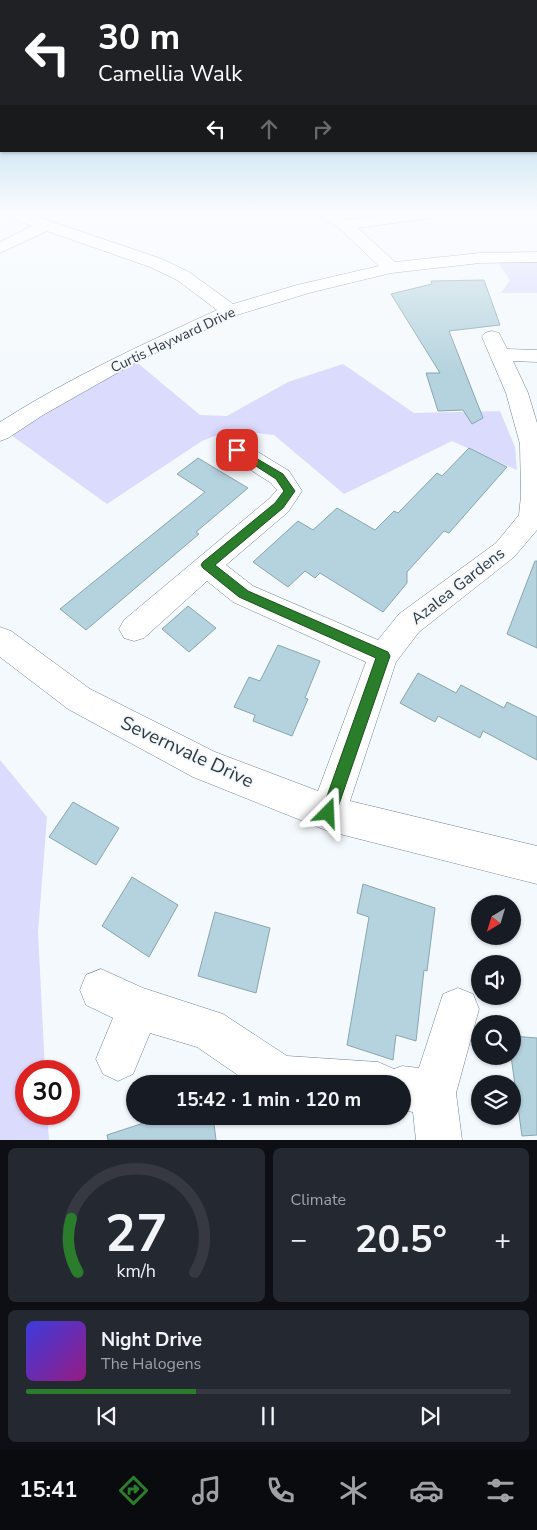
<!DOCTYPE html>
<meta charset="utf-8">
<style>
:root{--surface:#171b24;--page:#242831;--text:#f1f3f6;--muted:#9ea1a6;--line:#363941;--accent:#2a7e2b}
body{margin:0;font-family:"Nunito Sans",sans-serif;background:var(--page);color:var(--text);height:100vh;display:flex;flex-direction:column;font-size:19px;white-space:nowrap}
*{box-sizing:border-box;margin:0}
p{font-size:16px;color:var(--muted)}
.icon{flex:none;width:28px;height:28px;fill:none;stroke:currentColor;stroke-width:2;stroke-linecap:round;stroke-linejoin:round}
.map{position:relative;height:1140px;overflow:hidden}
.drawer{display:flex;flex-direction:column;gap:8px;padding:8px;background:#0d0f14;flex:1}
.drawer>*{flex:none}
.hud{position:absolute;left:0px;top:0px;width:538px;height:152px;box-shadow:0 1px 4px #0004;background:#202124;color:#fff;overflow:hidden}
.needle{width:32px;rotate:218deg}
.controls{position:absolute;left:471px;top:895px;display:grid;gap:10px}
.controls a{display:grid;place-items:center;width:50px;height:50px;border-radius:50%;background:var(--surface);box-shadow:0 1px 4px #0004;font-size:25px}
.speed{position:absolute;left:15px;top:1060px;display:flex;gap:10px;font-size:25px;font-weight:700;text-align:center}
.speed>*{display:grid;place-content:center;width:65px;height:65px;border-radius:50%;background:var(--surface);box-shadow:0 1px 4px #0004;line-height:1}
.speed .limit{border:8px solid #d22;background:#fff;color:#111}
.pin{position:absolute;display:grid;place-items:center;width:42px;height:42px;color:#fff;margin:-21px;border-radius:10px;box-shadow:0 2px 8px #0006}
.me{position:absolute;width:55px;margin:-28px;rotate:21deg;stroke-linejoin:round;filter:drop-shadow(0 0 4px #0008)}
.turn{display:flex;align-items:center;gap:18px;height:105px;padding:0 15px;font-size:22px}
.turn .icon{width:65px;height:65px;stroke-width:2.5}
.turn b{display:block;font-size:35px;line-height:42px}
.lanes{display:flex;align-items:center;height:48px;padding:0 15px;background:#0003;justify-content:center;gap:25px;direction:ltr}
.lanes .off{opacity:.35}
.big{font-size:38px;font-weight:700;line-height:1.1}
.drawer .card{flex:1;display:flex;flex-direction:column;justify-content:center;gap:8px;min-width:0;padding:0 18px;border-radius:8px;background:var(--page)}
.drawer .dial{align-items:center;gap:0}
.dial svg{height:130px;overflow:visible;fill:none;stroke:var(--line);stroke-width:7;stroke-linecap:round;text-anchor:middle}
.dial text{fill:var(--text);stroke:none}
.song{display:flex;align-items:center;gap:15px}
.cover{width:60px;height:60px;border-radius:8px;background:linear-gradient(135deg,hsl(240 70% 55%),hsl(310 70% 35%))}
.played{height:5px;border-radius:2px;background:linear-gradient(90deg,var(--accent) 35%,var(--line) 35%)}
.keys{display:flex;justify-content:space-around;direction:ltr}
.heat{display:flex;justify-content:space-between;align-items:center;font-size:28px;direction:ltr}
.drawer .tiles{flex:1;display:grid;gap:8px;grid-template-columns:1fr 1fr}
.card:last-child{grid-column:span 2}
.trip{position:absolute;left:126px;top:1075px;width:285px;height:50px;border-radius:25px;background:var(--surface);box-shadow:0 1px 4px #0004;font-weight:700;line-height:50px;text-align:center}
.tabs{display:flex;height:80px;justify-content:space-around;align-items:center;background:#090b0e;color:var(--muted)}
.tabs .icon{width:35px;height:35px}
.tabs .on{color:var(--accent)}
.tabs b{font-size:22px;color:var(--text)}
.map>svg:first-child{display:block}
.green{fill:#dadbfd}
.building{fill:#b5d3de;stroke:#88a5b0}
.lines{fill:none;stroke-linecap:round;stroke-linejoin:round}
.minor-casing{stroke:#6d8293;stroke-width:1}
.minor{fill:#fff;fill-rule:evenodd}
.route{fill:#2a7e2b;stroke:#1b521c}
.labels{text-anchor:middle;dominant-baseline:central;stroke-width:4;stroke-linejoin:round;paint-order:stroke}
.far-street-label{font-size:14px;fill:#2f383f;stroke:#f4f9fd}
.street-label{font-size:16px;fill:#2f383f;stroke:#f4f9fd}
.near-street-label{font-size:19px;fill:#2f383f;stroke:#f4f9fd}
</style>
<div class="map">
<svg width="537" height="1140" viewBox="0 0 537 1140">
<rect width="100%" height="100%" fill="#f4f9fd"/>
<g class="green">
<path d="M537,257V293H501L510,280L495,258Z"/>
<path d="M128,355L200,415L227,416L288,382L343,364L414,413L500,411L515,447L517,470L452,441L344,494L274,435L230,430L202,441L107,504L4,430Z"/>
<path d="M0,760L47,817L38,932L45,1071H26V1114H47L49,1140H0Z"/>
</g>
<g class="building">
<path d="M484,280L500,325L449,331L483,418L472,424L463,410L438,411L426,373H440L391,294L432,284L431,281Z"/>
<path d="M469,448L507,467L449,533L444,531L407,572V583L383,612L320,573L315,578L305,571L288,587L253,562L298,521L313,530L337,508L375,530L394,511L398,513L437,473L442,476Z"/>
<path d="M198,458L248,488L196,532L199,534L86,630L60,609L205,492L177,474Z"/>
<path d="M535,561H537V648L507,634Z"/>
<path d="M188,606L216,628L189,652L162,629Z"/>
<path d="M278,645L320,661L305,698L308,699L292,736L253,721L255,715L234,707L249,677L260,681Z"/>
<path d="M418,673L456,693L461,685L504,708L507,702L537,717V760L483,731L480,738L438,716L435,722L400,703Z"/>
<path d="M73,802L119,828L96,865L49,837Z"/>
<path d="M132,877L178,905L149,957L102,926Z"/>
<path d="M363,884L435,908L427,971L424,970L416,1041L396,1035L393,1060L347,1045L369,917L357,913Z"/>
<path d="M215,912L270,928L256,993L198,976Z"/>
<path d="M512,1036L537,1038V1135L522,1136L511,1056H512Z"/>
<path d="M165,1116H213L216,1140H108L107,1135Z"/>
</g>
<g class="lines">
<defs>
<g id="minor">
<path d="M0,212H23L162,259L189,272L233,304L297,285L379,266L338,227L317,215L314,212H334L348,220L403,212H444L441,215L436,217L358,228L395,262L480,253L537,252V262L480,263L391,273L309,293L237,315L140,360L43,415L8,438L0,441V422C69,378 143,344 217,310L177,280L150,267L47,231L0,253V242L32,226L3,215Z"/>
<path d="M492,331L499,333L507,349L537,350V362L513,361L528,393L537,423V530L514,557L419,632L396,662L350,801L537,846V884L328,831L193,777L68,709L0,657V627L11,631L90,689L215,752L318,791L366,662L233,602L207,581L144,638L134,641L124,638L119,629L124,620L270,498L277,490L271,483L229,456L225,450L229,444L237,442L245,444L289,471L302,491L288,512L226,565L253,586L378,640L399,614L496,543L519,515L521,496L520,444L506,393L482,337L485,333Z"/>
<path d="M101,969L143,988L223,1014L287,1056L378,1062L394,1069L402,1066L419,1068L443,994L458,988L473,994L479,1009L456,1093L462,1140H416L413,1112L402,1110V1084H251L197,1047L150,1033L133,1074L118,1081L103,1074L96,1059L113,1018L86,1005L80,990L86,975Z"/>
</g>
</defs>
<use href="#minor" class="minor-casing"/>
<use href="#minor" class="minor"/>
</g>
<linearGradient id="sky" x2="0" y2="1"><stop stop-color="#7cbadc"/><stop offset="0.57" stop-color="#fafcfe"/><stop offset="1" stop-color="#fafcfe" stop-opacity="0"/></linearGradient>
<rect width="537" height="372" fill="url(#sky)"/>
<path class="route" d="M237,447L283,474L295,491L283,508L215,565L248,591L388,652L390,656L336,813L333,818L328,821L323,818L321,813L376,658L239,597L203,568L201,565L203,562L275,503L284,491L276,479L234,452V448Z"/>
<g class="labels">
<g class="far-street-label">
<text transform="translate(173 340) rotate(-25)">Curtis Hayward Drive</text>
</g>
<g class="street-label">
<text transform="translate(458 586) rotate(-38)">Azalea Gardens</text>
</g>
<g class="near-street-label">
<text transform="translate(187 752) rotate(25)">Severnvale Drive</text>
</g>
</g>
</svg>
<div class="controls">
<a><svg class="needle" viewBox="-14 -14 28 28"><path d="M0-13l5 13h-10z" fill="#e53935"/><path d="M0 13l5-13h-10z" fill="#9ea1a6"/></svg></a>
<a><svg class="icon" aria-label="sound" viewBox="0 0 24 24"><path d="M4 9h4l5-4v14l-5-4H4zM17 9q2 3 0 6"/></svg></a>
<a><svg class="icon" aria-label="search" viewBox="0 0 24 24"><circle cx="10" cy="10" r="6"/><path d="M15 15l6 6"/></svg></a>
<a><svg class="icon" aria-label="layers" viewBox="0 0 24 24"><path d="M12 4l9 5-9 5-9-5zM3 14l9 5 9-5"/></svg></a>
</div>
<div class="speed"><div class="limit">30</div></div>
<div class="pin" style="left:237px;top:450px;background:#d93025"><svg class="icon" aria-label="arrive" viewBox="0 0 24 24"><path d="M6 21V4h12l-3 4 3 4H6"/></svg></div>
<svg class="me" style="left:328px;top:813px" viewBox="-20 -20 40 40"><path d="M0-17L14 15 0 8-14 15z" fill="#2a7e2b" stroke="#fff" stroke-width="4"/></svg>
<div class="trip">15:42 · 1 min · 120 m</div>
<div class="hud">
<div class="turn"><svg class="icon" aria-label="left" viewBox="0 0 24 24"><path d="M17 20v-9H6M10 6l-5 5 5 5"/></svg><div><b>30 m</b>Camellia Walk</div></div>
<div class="lanes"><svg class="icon" aria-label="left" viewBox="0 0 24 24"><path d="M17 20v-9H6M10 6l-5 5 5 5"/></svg><svg class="icon off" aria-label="ahead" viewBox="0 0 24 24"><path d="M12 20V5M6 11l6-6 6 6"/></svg><svg class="icon off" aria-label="right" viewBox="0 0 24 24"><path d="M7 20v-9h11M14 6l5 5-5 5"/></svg></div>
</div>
</div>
<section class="drawer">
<div class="tiles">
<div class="card dial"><svg viewBox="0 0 100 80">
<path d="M14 69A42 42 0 1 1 86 69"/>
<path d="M14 69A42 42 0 0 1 10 36" stroke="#2a7e2b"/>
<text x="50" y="56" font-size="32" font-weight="700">27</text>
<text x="50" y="72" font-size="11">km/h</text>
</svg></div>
<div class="card"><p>Climate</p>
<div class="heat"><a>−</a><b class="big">20.5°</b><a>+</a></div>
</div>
<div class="card">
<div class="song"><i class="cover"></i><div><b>Night Drive</b><p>The Halogens</p></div></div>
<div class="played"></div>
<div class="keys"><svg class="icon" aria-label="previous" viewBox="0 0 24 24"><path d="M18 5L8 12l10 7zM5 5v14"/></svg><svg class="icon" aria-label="pause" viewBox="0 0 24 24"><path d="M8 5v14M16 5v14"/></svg><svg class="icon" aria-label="next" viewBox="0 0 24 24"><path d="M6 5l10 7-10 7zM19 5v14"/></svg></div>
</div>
</div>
</section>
<nav class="tabs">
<b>15:41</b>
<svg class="icon on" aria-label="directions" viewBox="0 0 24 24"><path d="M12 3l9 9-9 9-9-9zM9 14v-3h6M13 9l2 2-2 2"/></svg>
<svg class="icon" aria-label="music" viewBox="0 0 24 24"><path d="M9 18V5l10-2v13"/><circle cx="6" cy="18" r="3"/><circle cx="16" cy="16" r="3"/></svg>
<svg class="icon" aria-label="phone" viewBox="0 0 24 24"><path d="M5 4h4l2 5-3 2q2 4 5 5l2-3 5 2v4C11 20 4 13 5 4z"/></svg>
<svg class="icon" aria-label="climate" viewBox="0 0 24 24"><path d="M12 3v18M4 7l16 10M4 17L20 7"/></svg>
<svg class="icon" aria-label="car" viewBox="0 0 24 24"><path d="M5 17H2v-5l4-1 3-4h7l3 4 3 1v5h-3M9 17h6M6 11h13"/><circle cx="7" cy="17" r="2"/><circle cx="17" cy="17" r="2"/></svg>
<svg class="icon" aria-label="filters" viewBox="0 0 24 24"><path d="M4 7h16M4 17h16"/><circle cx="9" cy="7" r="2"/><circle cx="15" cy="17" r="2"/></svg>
</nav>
